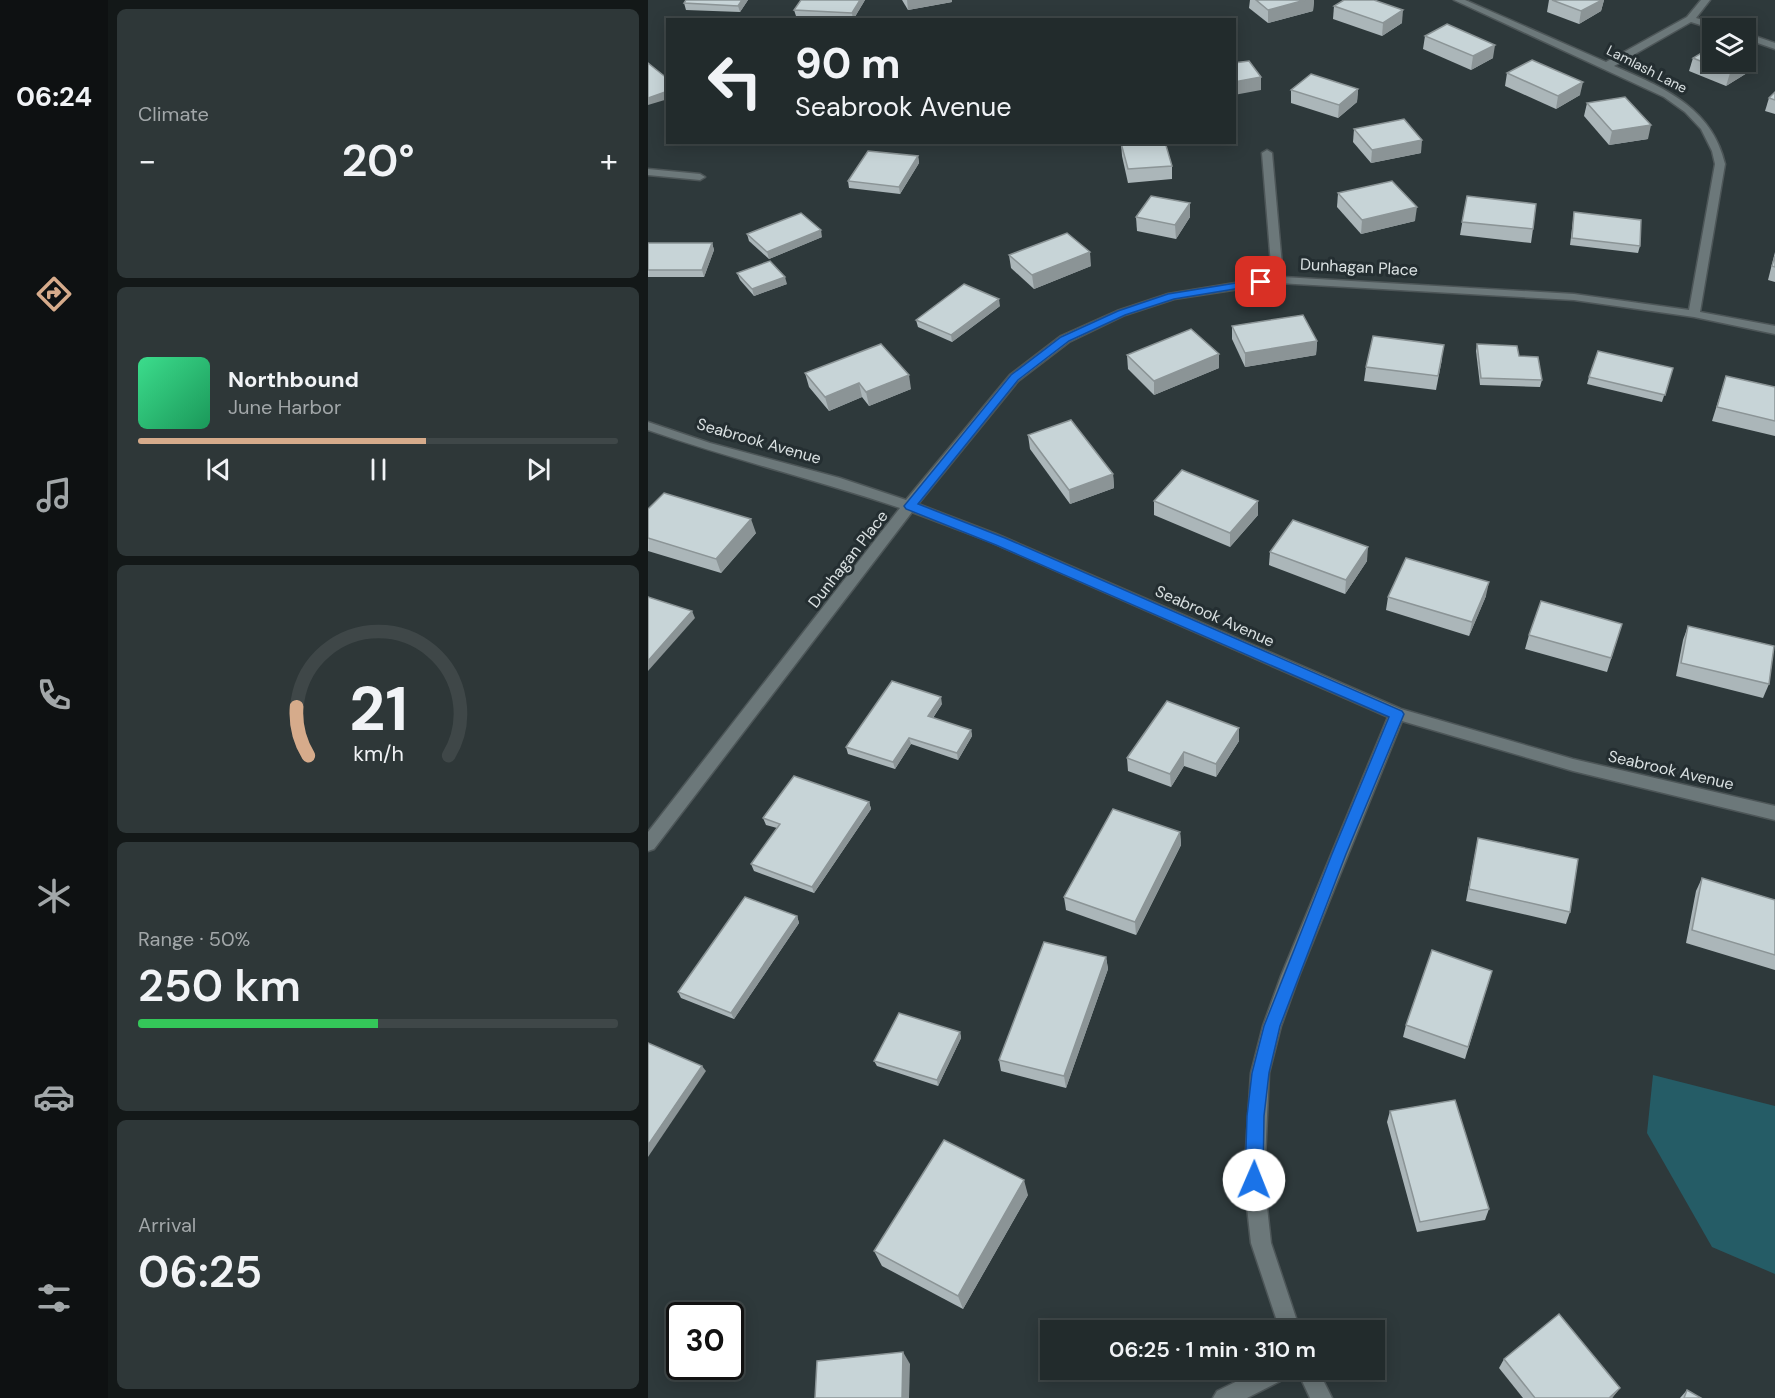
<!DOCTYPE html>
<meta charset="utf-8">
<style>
:root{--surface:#222b2c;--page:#2e3738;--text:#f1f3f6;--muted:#a2a7a9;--line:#3f4748;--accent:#d6ab8b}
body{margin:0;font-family:"DM Sans",sans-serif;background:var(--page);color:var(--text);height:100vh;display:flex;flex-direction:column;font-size:22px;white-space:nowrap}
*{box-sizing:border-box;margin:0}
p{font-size:20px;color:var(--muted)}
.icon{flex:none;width:33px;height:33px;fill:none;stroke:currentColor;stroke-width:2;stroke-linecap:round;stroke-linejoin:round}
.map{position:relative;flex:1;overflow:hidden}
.sheet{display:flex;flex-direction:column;gap:9px;padding:9px;background:#131818;width:540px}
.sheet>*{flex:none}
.banner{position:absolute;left:18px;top:18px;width:570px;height:126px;border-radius:0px;box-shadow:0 3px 15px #0003,0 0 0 2px var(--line);background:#222b2c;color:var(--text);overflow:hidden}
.fabs{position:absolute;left:1054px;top:18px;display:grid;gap:12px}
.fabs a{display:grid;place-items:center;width:54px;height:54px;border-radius:0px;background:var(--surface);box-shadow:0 3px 15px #0003,0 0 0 2px var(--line);font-size:30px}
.speed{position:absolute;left:18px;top:1302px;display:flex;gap:12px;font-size:30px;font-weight:700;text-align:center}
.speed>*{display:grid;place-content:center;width:78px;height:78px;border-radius:50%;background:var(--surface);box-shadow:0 3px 15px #0003,0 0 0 2px var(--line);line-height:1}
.speed .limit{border:3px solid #111;border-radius:9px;background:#fff;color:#111}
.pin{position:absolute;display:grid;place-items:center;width:51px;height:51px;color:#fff;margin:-26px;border-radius:12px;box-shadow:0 3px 9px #0006}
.me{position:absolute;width:66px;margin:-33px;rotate:1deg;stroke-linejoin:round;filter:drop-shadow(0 0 4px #0008)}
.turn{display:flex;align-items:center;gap:21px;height:126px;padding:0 30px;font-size:27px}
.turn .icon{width:78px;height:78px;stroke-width:2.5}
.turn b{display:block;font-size:42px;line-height:51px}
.big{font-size:45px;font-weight:600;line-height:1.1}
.sheet .widget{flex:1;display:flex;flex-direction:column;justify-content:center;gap:9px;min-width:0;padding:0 21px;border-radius:9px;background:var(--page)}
.sheet .dial{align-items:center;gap:0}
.dial svg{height:156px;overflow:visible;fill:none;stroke:var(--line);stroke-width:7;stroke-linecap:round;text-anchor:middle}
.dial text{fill:var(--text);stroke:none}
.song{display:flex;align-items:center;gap:18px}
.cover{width:72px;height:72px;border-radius:9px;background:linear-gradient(135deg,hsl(150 70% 55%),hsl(150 70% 35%))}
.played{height:6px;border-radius:3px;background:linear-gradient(90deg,var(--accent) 60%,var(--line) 60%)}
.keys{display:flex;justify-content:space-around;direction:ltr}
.heat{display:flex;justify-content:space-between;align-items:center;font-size:33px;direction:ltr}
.charge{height:9px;border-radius:4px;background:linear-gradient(90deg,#34c759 50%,var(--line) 0)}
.trip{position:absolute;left:392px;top:1320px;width:345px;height:60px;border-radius:0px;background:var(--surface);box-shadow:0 3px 15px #0003,0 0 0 2px var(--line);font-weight:600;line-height:60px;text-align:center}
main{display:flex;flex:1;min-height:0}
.menu{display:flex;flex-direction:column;width:108px;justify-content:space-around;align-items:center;background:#0e1112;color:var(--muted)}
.menu .icon{width:42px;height:42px}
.menu .selected{color:var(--accent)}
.menu b{font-size:27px;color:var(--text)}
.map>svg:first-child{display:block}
.green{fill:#255c66}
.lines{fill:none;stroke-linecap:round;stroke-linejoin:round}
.street-casing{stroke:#4d5658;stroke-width:3}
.street{fill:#6c787a;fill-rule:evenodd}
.wall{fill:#abb6b9}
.shaded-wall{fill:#8b9496}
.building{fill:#c7d4d7;stroke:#8b9496;stroke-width:1.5}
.route{fill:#1a73e8;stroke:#114b97;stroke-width:1.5}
.labels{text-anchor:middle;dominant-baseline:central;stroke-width:6;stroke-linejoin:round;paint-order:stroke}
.far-street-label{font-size:14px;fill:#dae1e2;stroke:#242e31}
.street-label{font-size:16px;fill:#dae1e2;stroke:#242e31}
</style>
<main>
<nav class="menu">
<b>06:24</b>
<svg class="icon selected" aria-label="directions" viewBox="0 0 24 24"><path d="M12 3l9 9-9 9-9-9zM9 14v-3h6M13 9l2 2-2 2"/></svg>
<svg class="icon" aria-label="music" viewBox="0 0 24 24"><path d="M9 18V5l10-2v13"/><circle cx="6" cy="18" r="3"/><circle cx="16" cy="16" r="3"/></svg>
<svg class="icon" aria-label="phone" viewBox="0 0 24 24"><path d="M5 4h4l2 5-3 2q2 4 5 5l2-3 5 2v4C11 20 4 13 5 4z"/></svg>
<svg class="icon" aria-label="climate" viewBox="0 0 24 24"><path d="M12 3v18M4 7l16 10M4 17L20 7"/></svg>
<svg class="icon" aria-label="car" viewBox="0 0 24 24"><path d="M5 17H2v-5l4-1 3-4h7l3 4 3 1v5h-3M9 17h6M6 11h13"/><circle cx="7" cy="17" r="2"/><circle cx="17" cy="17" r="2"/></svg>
<svg class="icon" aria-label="filters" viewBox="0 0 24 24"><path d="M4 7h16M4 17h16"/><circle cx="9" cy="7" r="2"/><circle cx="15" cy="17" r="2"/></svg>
</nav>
<section class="sheet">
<div class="widget"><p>Climate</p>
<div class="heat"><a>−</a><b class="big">20°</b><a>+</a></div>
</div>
<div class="widget">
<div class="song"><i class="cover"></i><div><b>Northbound</b><p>June Harbor</p></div></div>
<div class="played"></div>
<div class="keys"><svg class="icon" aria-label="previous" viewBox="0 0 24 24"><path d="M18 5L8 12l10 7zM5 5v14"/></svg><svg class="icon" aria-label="pause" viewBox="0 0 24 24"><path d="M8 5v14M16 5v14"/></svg><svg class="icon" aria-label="next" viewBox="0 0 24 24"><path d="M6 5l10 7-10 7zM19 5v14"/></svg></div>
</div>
<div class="widget dial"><svg viewBox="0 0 100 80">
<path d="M14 69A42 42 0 1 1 86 69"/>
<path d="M14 69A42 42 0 0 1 8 44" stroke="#d6ab8b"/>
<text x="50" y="56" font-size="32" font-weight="700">21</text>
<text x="50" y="72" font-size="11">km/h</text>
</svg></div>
<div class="widget"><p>Range · 50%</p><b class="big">250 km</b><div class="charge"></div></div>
<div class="widget"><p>Arrival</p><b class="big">06:25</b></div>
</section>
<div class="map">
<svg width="1127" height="1398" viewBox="0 0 1127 1398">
<rect width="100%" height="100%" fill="#2e393b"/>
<path class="green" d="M1005,1075L1127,1106V1274L1064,1247L999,1133Z"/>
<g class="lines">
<defs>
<g id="street">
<path d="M806,0H817L958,62L1039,17L1053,0H1062L1048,18L1076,26L1077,28L1065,29L1043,22L966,66C1014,87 1064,107 1077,164L1052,312L1127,326V334L1046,317L926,300L630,283L526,299L477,315L421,342L370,381L270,504L348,534L753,709L925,759L1127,806V820L925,771L754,721L651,976L633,1026L621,1073L616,1180L623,1243L652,1330H632L603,1243L596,1180L603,1073L615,1026L633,976L740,717L338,540L264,512L6,849L0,851V832L252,508C169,480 83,459 0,430V422L62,443L192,478L258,500L362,375L413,336L469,311L520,294L624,277L614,153L619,150L624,153L635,277L926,294L1041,310L1067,164L1064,151L1053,129L1037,112L1016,97Z"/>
<path d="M1098,33L1127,43V49L1098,39Z"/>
<path d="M0,169L52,174L57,177L52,180L0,175Z"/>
<path d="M612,1370H643L640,1377L599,1398H565L569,1391Z"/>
<path d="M649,1370H670L684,1398H662Z"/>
</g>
</defs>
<use href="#street" class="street-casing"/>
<use href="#street" class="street"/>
</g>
<g class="wall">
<path d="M38,0H100L92,12L38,10L36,3Z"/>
<path d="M153,0H217L205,20L148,16L146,10Z"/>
<path d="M254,0H304V2L260,10Z"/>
<path d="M602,0H666L665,11L620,23L601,8Z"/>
<path d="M901,0H956L953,11L931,24L899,12Z"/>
<path d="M686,6L754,23L734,36L685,19Z"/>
<path d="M777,36L845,58L823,70L775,49Z"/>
<path d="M1045,58L1103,60L1099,73L1078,86L1041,71Z"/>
<path d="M859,73L932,95L908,109L857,86Z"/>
<path d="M710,89L709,102L690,118L643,103V90Z"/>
<path d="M1127,92V114L1117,111L1121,98Z"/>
<path d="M939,103L1000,139L961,145L936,116Z"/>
<path d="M706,129L773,153L723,163L705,142Z"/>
<path d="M473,143L524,166V179L480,183L474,156Z"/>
<path d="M270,156L271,163L252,194L201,188L200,181Z"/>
<path d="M690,193L767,221L713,234L689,207Z"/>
<path d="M819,196L885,229L883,243L812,235Z"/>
<path d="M926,212L992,246L990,253L922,245Z"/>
<path d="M488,217H542L528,239L489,231Z"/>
<path d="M99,234L174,237L121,259L101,241Z"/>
<path d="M0,243H64L66,250L56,277H0Z"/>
<path d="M1127,252V282L1120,280Z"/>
<path d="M361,255L443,266L386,289L363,268Z"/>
<path d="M89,273L139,284L106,296L92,280Z"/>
<path d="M352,306L304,342L270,327L268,320Z"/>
<path d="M584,326L669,341L668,355L597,367L584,339Z"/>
<path d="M829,344L894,380L892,387L832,385L828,351Z"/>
<path d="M479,355L571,368L506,395L480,369Z"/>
<path d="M794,359L788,390L716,381L718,367Z"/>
<path d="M1025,368L1014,402L939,384L941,377Z"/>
<path d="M157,373L263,389L221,406L214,397L181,411L161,387Z"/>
<path d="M1078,376L1127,387V436L1064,421Z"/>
<path d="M380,435L465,474L466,488L422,504L382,449Z"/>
<path d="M506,501L610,515L582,547L506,515Z"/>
<path d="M0,509L108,533L73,573L0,551Z"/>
<path d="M622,552L719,561L697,594L621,565Z"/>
<path d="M838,596L821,636L738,610L740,597Z"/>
<path d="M974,624L959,672L877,649L881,635Z"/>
<path d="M1040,626L1121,684L1115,698L1028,676L1035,640Z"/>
<path d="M294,704L285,718L323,730L324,736L310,760L263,744L247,769L200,754L198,747Z"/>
<path d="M591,728V741L568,777L536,766L523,787L480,771L479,758Z"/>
<path d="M221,802L223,809L166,893L106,871L103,864L129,828L118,825L115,818Z"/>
<path d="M532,832L533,845L488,935L418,910L416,897Z"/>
<path d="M830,838L922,912L918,924L818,901Z"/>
<path d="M1054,878L1127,900V970L1038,943L1048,891Z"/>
<path d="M149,916L151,923L86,1019L33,998L30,992Z"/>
<path d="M458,957L460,969L418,1088L353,1071L351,1060Z"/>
<path d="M844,971L817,1059L755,1037L758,1025Z"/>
<path d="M312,1032L313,1038L290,1086L229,1066L226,1061Z"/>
<path d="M742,1111L841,1209L837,1220L769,1232L739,1122Z"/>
<path d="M380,1195L315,1309L234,1266L226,1251Z"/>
<path d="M856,1359L972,1388L964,1398H875L851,1368Z"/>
<path d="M1039,1390L1053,1398H1032Z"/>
</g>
<g class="shaded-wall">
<path d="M94,0H100L92,12L90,6Z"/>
<path d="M212,0H217L205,20L204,13Z"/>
<path d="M259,0H304V2L260,10Z"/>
<path d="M657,0H666L665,11L620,23V10Z"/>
<path d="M954,0H956L953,11L931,24L933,11Z"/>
<path d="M755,10L754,23L734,36L735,23Z"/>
<path d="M847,45L845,58L823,70L825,56Z"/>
<path d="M1103,60L1099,73L1078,86L1082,73Z"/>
<path d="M613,77V90L586,95V82Z"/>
<path d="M935,82L932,95L908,109L910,96Z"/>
<path d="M710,89L709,102L690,118L691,105Z"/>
<path d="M20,91V99L0,105V98Z"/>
<path d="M1003,125L1000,139L961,145L964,131Z"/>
<path d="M774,140L773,153L723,163L724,150Z"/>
<path d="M270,156L271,163L252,194L251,187Z"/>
<path d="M542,203V217L528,239L527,225Z"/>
<path d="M769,207L767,221L713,234L714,220Z"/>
<path d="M173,230L174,237L121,259L119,252Z"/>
<path d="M64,243L66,250L56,277L54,270Z"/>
<path d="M442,252L443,266L386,289L384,275Z"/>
<path d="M137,277L139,284L106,296L104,289Z"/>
<path d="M351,299L352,306L304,342L303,335Z"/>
<path d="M669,341L668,355L597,367V353Z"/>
<path d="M571,354V368L506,395V381Z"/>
<path d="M261,375L263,389L221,406L218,392Z"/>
<path d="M211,383L214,397L181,411L177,397Z"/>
<path d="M465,474L466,488L422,504L421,490Z"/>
<path d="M610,501V515L582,547V533Z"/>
<path d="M103,519L108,533L73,573L68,559Z"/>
<path d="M720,547L719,561L697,594L698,580Z"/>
<path d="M841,582L838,596L821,636L824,622Z"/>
<path d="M44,611L47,618L0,671V661Z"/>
<path d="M293,697L294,704L281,723L280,716Z"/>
<path d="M591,728V741L568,777V764Z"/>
<path d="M323,730L324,736L310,760L309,753Z"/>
<path d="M261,738L263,744L247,769L245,762Z"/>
<path d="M536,752V766L523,787L522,774Z"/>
<path d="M221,802L223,809L166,893L164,887Z"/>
<path d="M532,832L533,845L488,935L487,922Z"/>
<path d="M149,916L151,923L86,1019L83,1013Z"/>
<path d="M458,957L460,969L418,1088L416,1076Z"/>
<path d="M312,1032L313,1038L290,1086L289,1080Z"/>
<path d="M54,1066L58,1071L0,1157V1145Z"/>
<path d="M376,1180L380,1195L315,1309L310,1296Z"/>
<path d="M255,1352L262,1364L261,1398H254Z"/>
<path d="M972,1388L964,1398H961Z"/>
</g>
<g class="building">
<path d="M38,0H94L90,6L36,3Z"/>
<path d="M153,0H212L204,13L146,10Z"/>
<path d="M608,0H657L620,10Z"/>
<path d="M696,0H726L755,10L735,23L686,6Z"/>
<path d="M904,0H954L933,11Z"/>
<path d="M799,24L847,45L825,56L777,36Z"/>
<path d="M1065,46V62H1098V58L1103,60L1082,73L1045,58Z"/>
<path d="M884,60L935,82L910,96L859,73Z"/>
<path d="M601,61L613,77L586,82V63Z"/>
<path d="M0,63L20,79V91L0,98Z"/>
<path d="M663,74L710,89L691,105L643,90Z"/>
<path d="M1127,92V100L1121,98Z"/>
<path d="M977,97L1003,125L964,131L939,103Z"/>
<path d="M756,119L774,140L724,150L706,129Z"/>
<path d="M517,142L524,166L480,169L473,143Z"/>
<path d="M220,151L270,156L251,187L200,181Z"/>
<path d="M744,181L769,207L714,220L690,193Z"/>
<path d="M503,196L542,203L527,225L488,217Z"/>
<path d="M819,196L888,204L885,229L814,222Z"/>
<path d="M926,212L993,220L992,246L924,238Z"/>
<path d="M153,213L173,230L119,252L99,234Z"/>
<path d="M419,233L442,252L384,275L361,255Z"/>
<path d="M0,243H64L54,270H0Z"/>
<path d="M1127,256V267L1124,266Z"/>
<path d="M122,261L137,277L104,289L89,273Z"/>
<path d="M316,284L351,299L303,335L268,320Z"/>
<path d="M655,315L669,341L597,353L584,326Z"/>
<path d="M543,329L571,354L506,381L479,355Z"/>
<path d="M725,336L796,345L790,376L718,367Z"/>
<path d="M233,344L261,375L218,392L211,383L177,397L157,373Z"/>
<path d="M829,344L869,346L871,356L890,357L894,380L833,378Z"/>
<path d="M950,351L1025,368L1017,395L941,377Z"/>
<path d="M1078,376L1127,387V421L1069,407Z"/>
<path d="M423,420L465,474L421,490L380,435Z"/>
<path d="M534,470L610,501L582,533L506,501Z"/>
<path d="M16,493L103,519L68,559L0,538V509Z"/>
<path d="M645,520L720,547L698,580L622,552Z"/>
<path d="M758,558L841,582L824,622L740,597Z"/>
<path d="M0,597L44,611L0,661Z"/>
<path d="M893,601L974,624L963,658L881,635Z"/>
<path d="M1040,626L1126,646L1121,684L1033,663Z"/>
<path d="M244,681L293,697L280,716L323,730L309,753L261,738L245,762L198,747Z"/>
<path d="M519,701L591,728L568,764L536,752L522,774L479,758Z"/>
<path d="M146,776L221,802L164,887L103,864L132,824L115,818Z"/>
<path d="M465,809L532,832L487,922L416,897Z"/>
<path d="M830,838L930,859L922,912L821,889Z"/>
<path d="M1054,878L1127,900V955L1044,930Z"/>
<path d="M97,897L149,916L83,1013L30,992Z"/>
<path d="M396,942L458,957L416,1076L351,1060Z"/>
<path d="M784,950L844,971L820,1047L758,1025Z"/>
<path d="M251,1013L312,1032L289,1080L226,1061Z"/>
<path d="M0,1043L54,1066L0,1145Z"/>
<path d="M807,1100L841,1209L772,1222L742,1111Z"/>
<path d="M296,1140L376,1180L310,1296L226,1251Z"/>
<path d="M911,1314L972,1388L961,1398H887L856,1359Z"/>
<path d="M255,1352L254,1398H167L169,1361Z"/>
<path d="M1039,1390L1053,1398H1036Z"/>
</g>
<path class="route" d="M613,279L617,280V284L526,299L477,315L421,341L370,380L270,504L357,538L754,711L756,714L698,854L632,1026L621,1073L616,1116L615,1180L612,1186L606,1188L600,1186L597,1180L599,1116L604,1073L616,1026L684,854L741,717L348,545L258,509L256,506L363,375L413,337L470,311L520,294Z"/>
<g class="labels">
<g class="far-street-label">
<text transform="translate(999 69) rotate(27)">Lamlash Lane</text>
</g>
<g class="street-label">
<text transform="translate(711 267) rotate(3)">Dunhagan Place</text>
<text transform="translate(111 441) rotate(16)">Seabrook Avenue</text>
<text transform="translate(200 559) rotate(-52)">Dunhagan Place</text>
<text transform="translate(567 616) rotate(24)">Seabrook Avenue</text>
<text transform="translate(1023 770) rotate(13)">Seabrook Avenue</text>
</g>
</g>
</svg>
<div class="fabs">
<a><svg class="icon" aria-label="layers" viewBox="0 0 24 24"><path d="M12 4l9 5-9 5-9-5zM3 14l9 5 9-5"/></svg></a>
</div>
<div class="speed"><div class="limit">30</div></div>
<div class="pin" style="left:613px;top:282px;background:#d93025"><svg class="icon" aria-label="arrive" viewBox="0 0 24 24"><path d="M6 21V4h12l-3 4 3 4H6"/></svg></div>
<svg class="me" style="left:606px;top:1180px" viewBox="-20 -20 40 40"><circle r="19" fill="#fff"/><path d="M0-13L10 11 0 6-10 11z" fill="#1a73e8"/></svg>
<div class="trip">06:25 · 1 min · 310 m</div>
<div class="banner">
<div class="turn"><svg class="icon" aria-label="left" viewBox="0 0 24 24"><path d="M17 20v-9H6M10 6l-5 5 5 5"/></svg><div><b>90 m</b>Seabrook Avenue</div></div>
</div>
</div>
</main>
